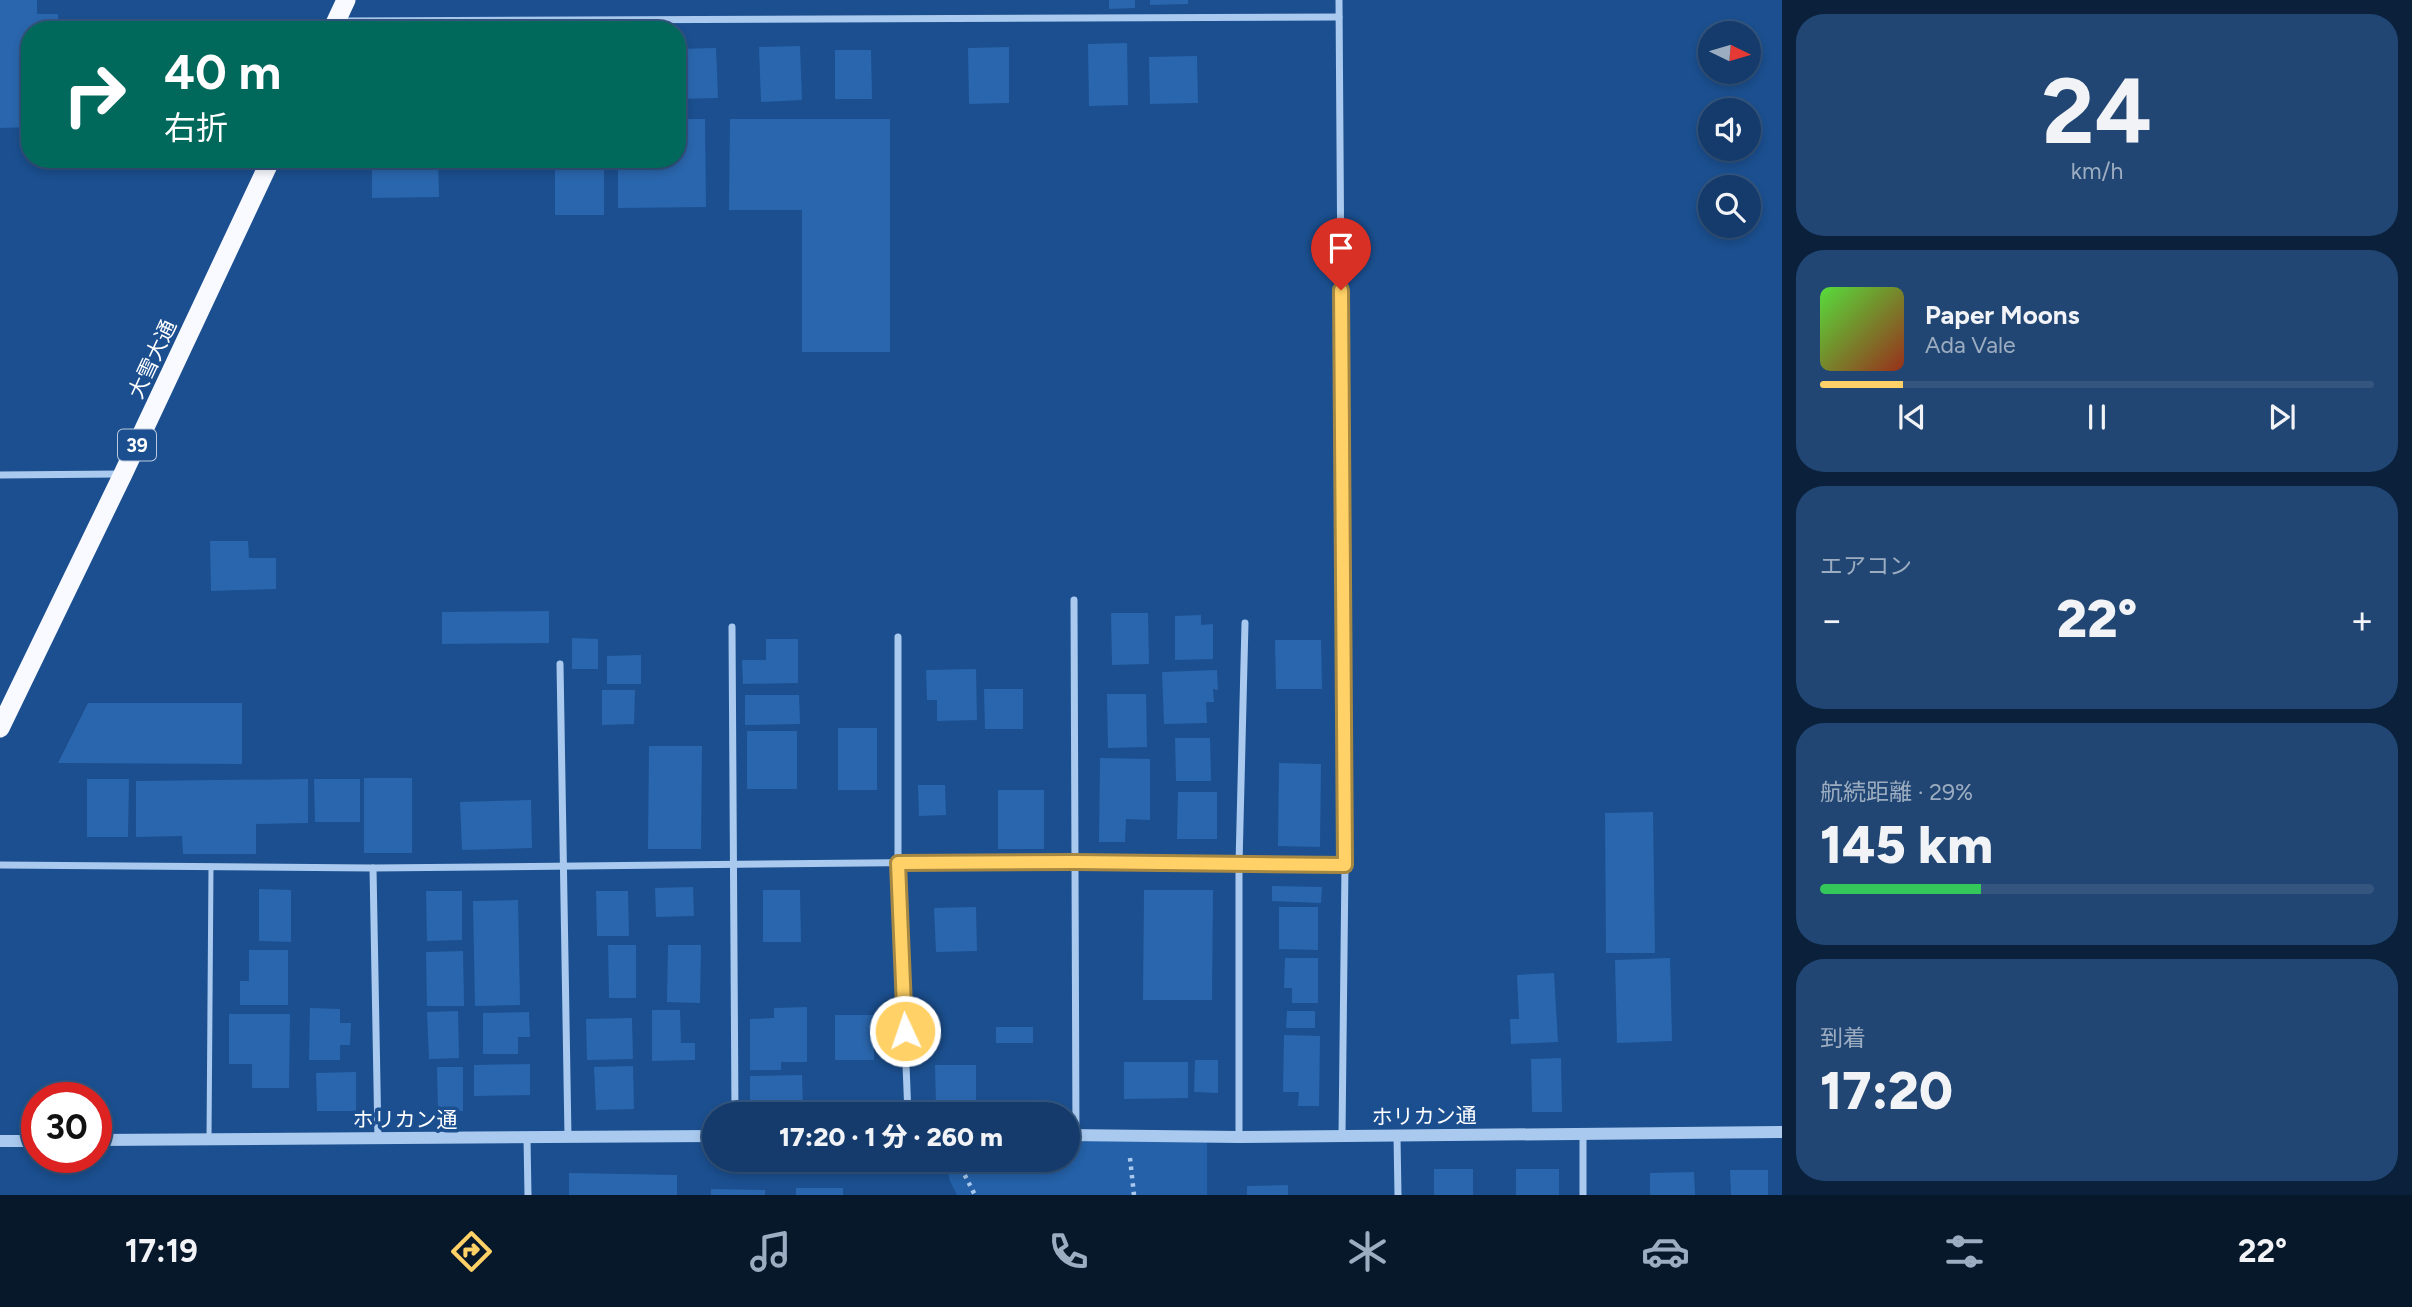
<!DOCTYPE html>
<html lang="ja">
<meta charset="utf-8">
<style>
:root{--surface:#143b6b;--page:#214673;--text:#f1f3f6;--muted:#9dadc1;--line:#33557e;--accent:#ffd166}
body{margin:0;font-family:Figtree,"Noto Sans JP",sans-serif;background:var(--page);color:var(--text);height:100vh;display:flex;flex-direction:column;font-size:26px;white-space:nowrap}
*{box-sizing:border-box;margin:0}
p{font-size:23px;color:var(--muted)}
.icon{flex:none;width:38px;height:38px;fill:none;stroke:currentColor;stroke-width:2;stroke-linecap:round;stroke-linejoin:round}
.map{position:relative;flex:1;overflow:hidden}
.panel{display:flex;flex-direction:column;gap:14px;padding:14px;background:#0b203b;width:630px}
.panel>*{flex:none}
.top-card{position:absolute;left:21px;top:21px;width:665px;height:147px;border-radius:28px;box-shadow:0 4px 10px #0003,0 0 0 2px var(--line);background:#00695c;color:#fff;overflow:hidden}
.needle{width:46px;rotate:95deg}
.tools{position:absolute;left:1698px;top:21px;display:grid;gap:14px}
.tools a{display:grid;place-items:center;width:63px;height:63px;border-radius:50%;background:var(--surface);box-shadow:0 4px 10px #0003,0 0 0 2px var(--line);font-size:35px}
.speed{position:absolute;left:21px;top:1082px;display:flex;gap:14px;font-size:35px;font-weight:700;text-align:center}
.speed>*{display:grid;place-content:center;width:91px;height:91px;border-radius:50%;background:var(--surface);box-shadow:0 4px 10px #0003,0 0 0 2px var(--line);line-height:1}
.speed .limit{border:10px solid #d22;background:#fff;color:#111}
.pin{position:absolute;display:grid;place-items:center;width:60px;height:60px;color:#fff;margin:-72px -30px;border-radius:50% 50% 50% 0;rotate:-45deg;box-shadow:0 0 7px #0007}
.pin .icon{rotate:45deg}
.me{position:absolute;width:77px;margin:-38px;rotate:357deg;stroke-linejoin:round;filter:drop-shadow(0 0 5px #0008)}
.turn{display:flex;align-items:center;gap:24px;height:147px;padding:0 28px;font-size:32px}
.turn .icon{width:91px;height:91px;stroke-width:2.5}
.turn b{display:block;font-size:49px;line-height:60px}
.big{font-size:52px;font-weight:800;line-height:1.1}
.panel .widget{flex:1;display:flex;flex-direction:column;justify-content:center;gap:10px;min-width:0;padding:0 24px;border-radius:28px;background:var(--page)}
.panel .dial{align-items:center;gap:0}
.dial b{font-size:91px;line-height:1}
.song{display:flex;align-items:center;gap:21px}
.cover{width:84px;height:84px;border-radius:10px;background:linear-gradient(135deg,hsl(110 70% 55%),hsl(10 70% 35%))}
.played{height:7px;border-radius:4px;background:linear-gradient(90deg,var(--accent) 15%,var(--line) 15%)}
.keys{display:flex;justify-content:space-around;direction:ltr}
.heat{display:flex;justify-content:space-between;align-items:center;font-size:38px;direction:ltr}
.charge{height:10px;border-radius:5px;background:linear-gradient(90deg,#34c759 29%,var(--line) 0)}
.trip{position:absolute;left:702px;top:1102px;width:378px;height:70px;border-radius:35px;background:var(--surface);box-shadow:0 4px 10px #0003,0 0 0 2px var(--line);font-weight:800;line-height:70px;text-align:center}
.tab-bar{display:flex;height:112px;justify-content:space-around;align-items:center;background:#08182b;color:var(--muted)}
.tab-bar .icon{width:49px;height:49px}
.tab-bar .selected{color:var(--accent)}
.tab-bar b{font-size:32px;color:var(--text)}
main{display:flex;flex:1;min-height:0}
.map>svg:first-child{display:block}
.green{fill:#2461a8}
.building{fill:#2a66ad}
.lines{fill:none;stroke-linecap:round;stroke-linejoin:round}
.path{stroke:#a9c9ee;stroke-width:4.5;stroke-dasharray:3.5 5;stroke-linecap:butt}
.service{stroke:#a9c9ee;stroke-width:5}
.minor{stroke:#a9c9ee;stroke-width:7}
.tertiary{stroke:#a9c9ee;stroke-width:12}
.trunk{stroke:#f8faff;stroke-width:19}
.route-casing{stroke:#a68842;stroke-width:18}
.route{stroke:#ffd166;stroke-width:12}
.labels{text-anchor:middle;dominant-baseline:central;stroke-width:7;stroke-linejoin:round;paint-order:stroke}
.shield{fill:#1b4f8f;stroke:#bbcadd;stroke-width:2}
.shield-label{font-size:19px;font-weight:bold;fill:#fff}
.street-label{font-size:21px;fill:#fff;stroke:#1b4f8f}
</style>
<main>
<div class="map">
<svg width="1782" height="1195" viewBox="0 0 1782 1195">
<rect width="100%" height="100%" fill="#1b4f8f"/>
<path class="green" d="M1068,1135L1207,1137V1195H957L950,1181L945,1160H1068Z"/>
<g class="building">
<path d="M0,0H37V14H58V30H30V127L0,128Z"/>
<path d="M1109,0H1135V8L1109,9Z"/>
<path d="M1150,0H1188V4L1150,5Z"/>
<path d="M1127,43L1128,105L1089,106L1088,44Z"/>
<path d="M800,46L802,100L761,102L759,47Z"/>
<path d="M1009,47V103L969,104L968,48Z"/>
<path d="M716,48L718,98L678,99L677,49Z"/>
<path d="M835,50H871L872,99H835Z"/>
<path d="M1197,56L1198,103L1150,104L1149,57Z"/>
<path d="M677,119H705L706,207L618,208V159H677Z"/>
<path d="M730,119H890V352H802V210H729Z"/>
<path d="M372,159H438L439,197L372,198Z"/>
<path d="M474,159H545V165L474,167Z"/>
<rect x="555" y="159" width="49" height="56"/>
<path d="M210,541H248L249,558H276V589L211,591Z"/>
<path d="M549,611V643L442,644V612Z"/>
<path d="M1111,613H1148L1149,664L1112,665Z"/>
<path d="M1201,615V625L1213,624V659L1175,660V616Z"/>
<path d="M572,638L598,639V669H572Z"/>
<path d="M766,639H798V683L743,684L742,660H766Z"/>
<path d="M1275,640H1321L1322,689H1276Z"/>
<path d="M641,655V684H607V656Z"/>
<path d="M976,669L977,720L937,721V700H927L926,670Z"/>
<path d="M1217,670L1218,690L1213,689L1214,702H1206L1207,723L1164,724L1162,672Z"/>
<path d="M984,689H1023V729H985Z"/>
<path d="M602,690H635L634,724L602,725Z"/>
<path d="M1107,694H1146L1147,747L1108,748Z"/>
<path d="M745,695H799L800,724L745,725Z"/>
<path d="M88,703H242V764L58,763Z"/>
<rect x="838" y="728" width="39" height="62"/>
<rect x="747" y="731" width="50" height="58"/>
<path d="M1175,738H1210L1211,781H1176Z"/>
<path d="M649,746H702L701,849H648Z"/>
<path d="M1100,758L1150,759V820L1126,819L1125,842H1099Z"/>
<path d="M1279,763L1321,764L1320,847L1278,846Z"/>
<rect x="364" y="778" width="48" height="75"/>
<path d="M87,779H129L128,837H87Z"/>
<path d="M308,779V823L256,824V854H183L182,836L136,837V781Z"/>
<path d="M314,779H360V822H315Z"/>
<path d="M918,785H945L946,815L919,816Z"/>
<rect x="998" y="790" width="46" height="59"/>
<path d="M1178,792H1217V839H1177Z"/>
<path d="M531,800L532,848L462,850L460,802Z"/>
<path d="M1653,812L1655,953H1606L1605,813Z"/>
<path d="M1272,886L1322,887L1321,903L1272,901Z"/>
<path d="M693,887L694,916L656,917L655,888Z"/>
<path d="M259,889L291,890V942L259,941Z"/>
<path d="M763,890H800L801,942H763Z"/>
<path d="M1144,890H1213L1212,1000H1143Z"/>
<path d="M426,891H462V940L427,941Z"/>
<path d="M596,891H628L629,936H597Z"/>
<path d="M518,900L520,1005L475,1006L473,901Z"/>
<path d="M976,907L977,951L936,952L934,908Z"/>
<path d="M1279,907H1318V950L1279,949Z"/>
<path d="M608,945H636V998H609Z"/>
<path d="M668,945H701L700,1003L667,1002Z"/>
<path d="M249,950H288V1005H240V981H249Z"/>
<path d="M463,951L464,1006H427L426,952Z"/>
<path d="M1285,958H1318V1003H1292V988H1284Z"/>
<path d="M1670,958L1672,1041L1617,1043L1615,960Z"/>
<path d="M1554,973L1558,1042L1511,1044L1510,1019H1519L1517,975Z"/>
<path d="M807,1007V1062H781V1070H750V1019L774,1018V1008Z"/>
<path d="M310,1008L340,1009V1023H351L350,1045H340V1060H309Z"/>
<path d="M652,1010H680L681,1043H695V1060L652,1061Z"/>
<path d="M458,1011L459,1058L429,1059L427,1012Z"/>
<path d="M1287,1011H1315V1028H1286Z"/>
<path d="M529,1012L530,1037H518V1054H483V1013Z"/>
<path d="M229,1014H290L289,1088H252V1064H229Z"/>
<rect x="835" y="1015" width="39" height="45"/>
<path d="M632,1018L633,1059L587,1060L586,1019Z"/>
<rect x="996" y="1027" width="37" height="16"/>
<path d="M1284,1035L1320,1036L1319,1106H1298L1299,1092H1283Z"/>
<path d="M1561,1058L1562,1112H1532L1531,1059Z"/>
<path d="M1195,1060H1218V1093L1194,1092Z"/>
<path d="M1124,1062H1188V1098L1124,1099Z"/>
<path d="M530,1064V1095L474,1096V1065Z"/>
<path d="M935,1065H976V1108H936Z"/>
<path d="M633,1066L634,1109L596,1110L594,1067Z"/>
<path d="M437,1067H463V1111H438Z"/>
<path d="M356,1072V1111H317L316,1073Z"/>
<path d="M802,1075L803,1111L750,1112V1076Z"/>
<rect x="1434" y="1169" width="39" height="26"/>
<rect x="1516" y="1169" width="43" height="26"/>
<path d="M1730,1170H1768V1195H1731Z"/>
<path d="M1694,1172L1695,1195H1650V1173Z"/>
<path d="M569,1173L677,1175V1195H569Z"/>
<path d="M1288,1185V1195H1247V1186Z"/>
<rect x="796" y="1188" width="47" height="7"/>
<path d="M711,1189L765,1190V1195H711Z"/>
</g>
<g class="lines">
<g class="path">
<path d="M1130,1158L1134,1195"/>
<path d="M957,1160L975,1195"/>
</g>
<path class="service" d="M209,1140L211,866"/>
<g class="minor">
<path d="M1339,0L1345,865L1342,1136"/>
<path d="M340,21L1339,17"/>
<path d="M0,475L119,474"/>
<path d="M1074,600L1076,1136"/>
<path d="M732,627L735,1115"/>
<path d="M898,637V863L908,1115"/>
<path d="M560,664L568,1137"/>
<path d="M0,865L373,868L1075,861L1345,865"/>
<path d="M373,868L378,1139"/>
<path d="M1583,1134V1195"/>
<path d="M1397,1136L1398,1195"/>
<path d="M1239,1137V864L1245,623"/>
<path d="M527,1138L528,1195"/>
</g>
<g class="tertiary">
<path d="M1068,1135L1239,1137L1782,1132"/>
<path d="M96,1140L714,1136"/>
<path d="M0,1141H37"/>
</g>
<g class="trunk">
<path d="M332,30L346,0"/>
<path d="M0,728L123,474L271,159"/>
</g>
</g>
<g class="lines">
<defs>
<path id="route" d="M905,1031L898,863L1075,862L1345,865L1341,290"/>
</defs>
<use href="#route" class="route-casing"/>
<use href="#route" class="route"/>
</g>
<g class="labels">
<rect class="shield" x="118" y="429.5" width="38" height="31" rx="5"/>
<g class="shield-label">
<text x="137" y="445">39</text>
</g>
<g class="street-label">
<text transform="translate(152 359) rotate(-65)">大雪大通</text>
<text transform="translate(1424 1116) rotate(-1)">ホリカン通</text>
<text x="405" y="1119">ホリカン通</text>
</g>
</g>
</svg>
<div class="tools">
<a><svg class="needle" viewBox="-14 -14 28 28"><path d="M0-13l5 13h-10z" fill="#e53935"/><path d="M0 13l5-13h-10z" fill="#9dadc1"/></svg></a>
<a><svg class="icon" aria-label="sound" viewBox="0 0 24 24"><path d="M4 9h4l5-4v14l-5-4H4zM17 9q2 3 0 6"/></svg></a>
<a><svg class="icon" aria-label="search" viewBox="0 0 24 24"><circle cx="10" cy="10" r="6"/><path d="M15 15l6 6"/></svg></a>
</div>
<div class="speed"><div class="limit">30</div></div>
<div class="pin" style="left:1341px;top:290px;background:#d93025"><svg class="icon" aria-label="arrive" viewBox="0 0 24 24"><path d="M6 21V4h12l-3 4 3 4H6"/></svg></div>
<svg class="me" style="left:905px;top:1031px" viewBox="-20 -20 40 40"><circle r="17" fill="#ffd166" stroke="#fff" stroke-width="3"/><path d="M0-11L8 9 0 5-8 9z" fill="#fff"/></svg>
<div class="trip">17:20 · 1 分 · 260 m</div>
<div class="top-card">
<div class="turn"><svg class="icon" aria-label="right" viewBox="0 0 24 24"><path d="M7 20v-9h11M14 6l5 5-5 5"/></svg><div><b>40 m</b>右折</div></div>
</div>
</div>
<section class="panel">
<div class="widget dial"><b>24</b><p>km/h</p></div>
<div class="widget">
<div class="song"><i class="cover"></i><div><b>Paper Moons</b><p>Ada Vale</p></div></div>
<div class="played"></div>
<div class="keys"><svg class="icon" aria-label="previous" viewBox="0 0 24 24"><path d="M18 5L8 12l10 7zM5 5v14"/></svg><svg class="icon" aria-label="pause" viewBox="0 0 24 24"><path d="M8 5v14M16 5v14"/></svg><svg class="icon" aria-label="next" viewBox="0 0 24 24"><path d="M6 5l10 7-10 7zM19 5v14"/></svg></div>
</div>
<div class="widget"><p>エアコン</p>
<div class="heat"><a>−</a><b class="big">22°</b><a>+</a></div>
</div>
<div class="widget"><p>航続距離 · 29%</p><b class="big">145 km</b><div class="charge"></div></div>
<div class="widget"><p>到着</p><b class="big">17:20</b></div>
</section>
</main>
<nav class="tab-bar">
<b>17:19</b>
<svg class="icon selected" aria-label="directions" viewBox="0 0 24 24"><path d="M12 3l9 9-9 9-9-9zM9 14v-3h6M13 9l2 2-2 2"/></svg>
<svg class="icon" aria-label="music" viewBox="0 0 24 24"><path d="M9 18V5l10-2v13"/><circle cx="6" cy="18" r="3"/><circle cx="16" cy="16" r="3"/></svg>
<svg class="icon" aria-label="phone" viewBox="0 0 24 24"><path d="M5 4h4l2 5-3 2q2 4 5 5l2-3 5 2v4C11 20 4 13 5 4z"/></svg>
<svg class="icon" aria-label="climate" viewBox="0 0 24 24"><path d="M12 3v18M4 7l16 10M4 17L20 7"/></svg>
<svg class="icon" aria-label="car" viewBox="0 0 24 24"><path d="M5 17H2v-5l4-1 3-4h7l3 4 3 1v5h-3M9 17h6M6 11h13"/><circle cx="7" cy="17" r="2"/><circle cx="17" cy="17" r="2"/></svg>
<svg class="icon" aria-label="filters" viewBox="0 0 24 24"><path d="M4 7h16M4 17h16"/><circle cx="9" cy="7" r="2"/><circle cx="15" cy="17" r="2"/></svg>
<b>22°</b>
</nav>
